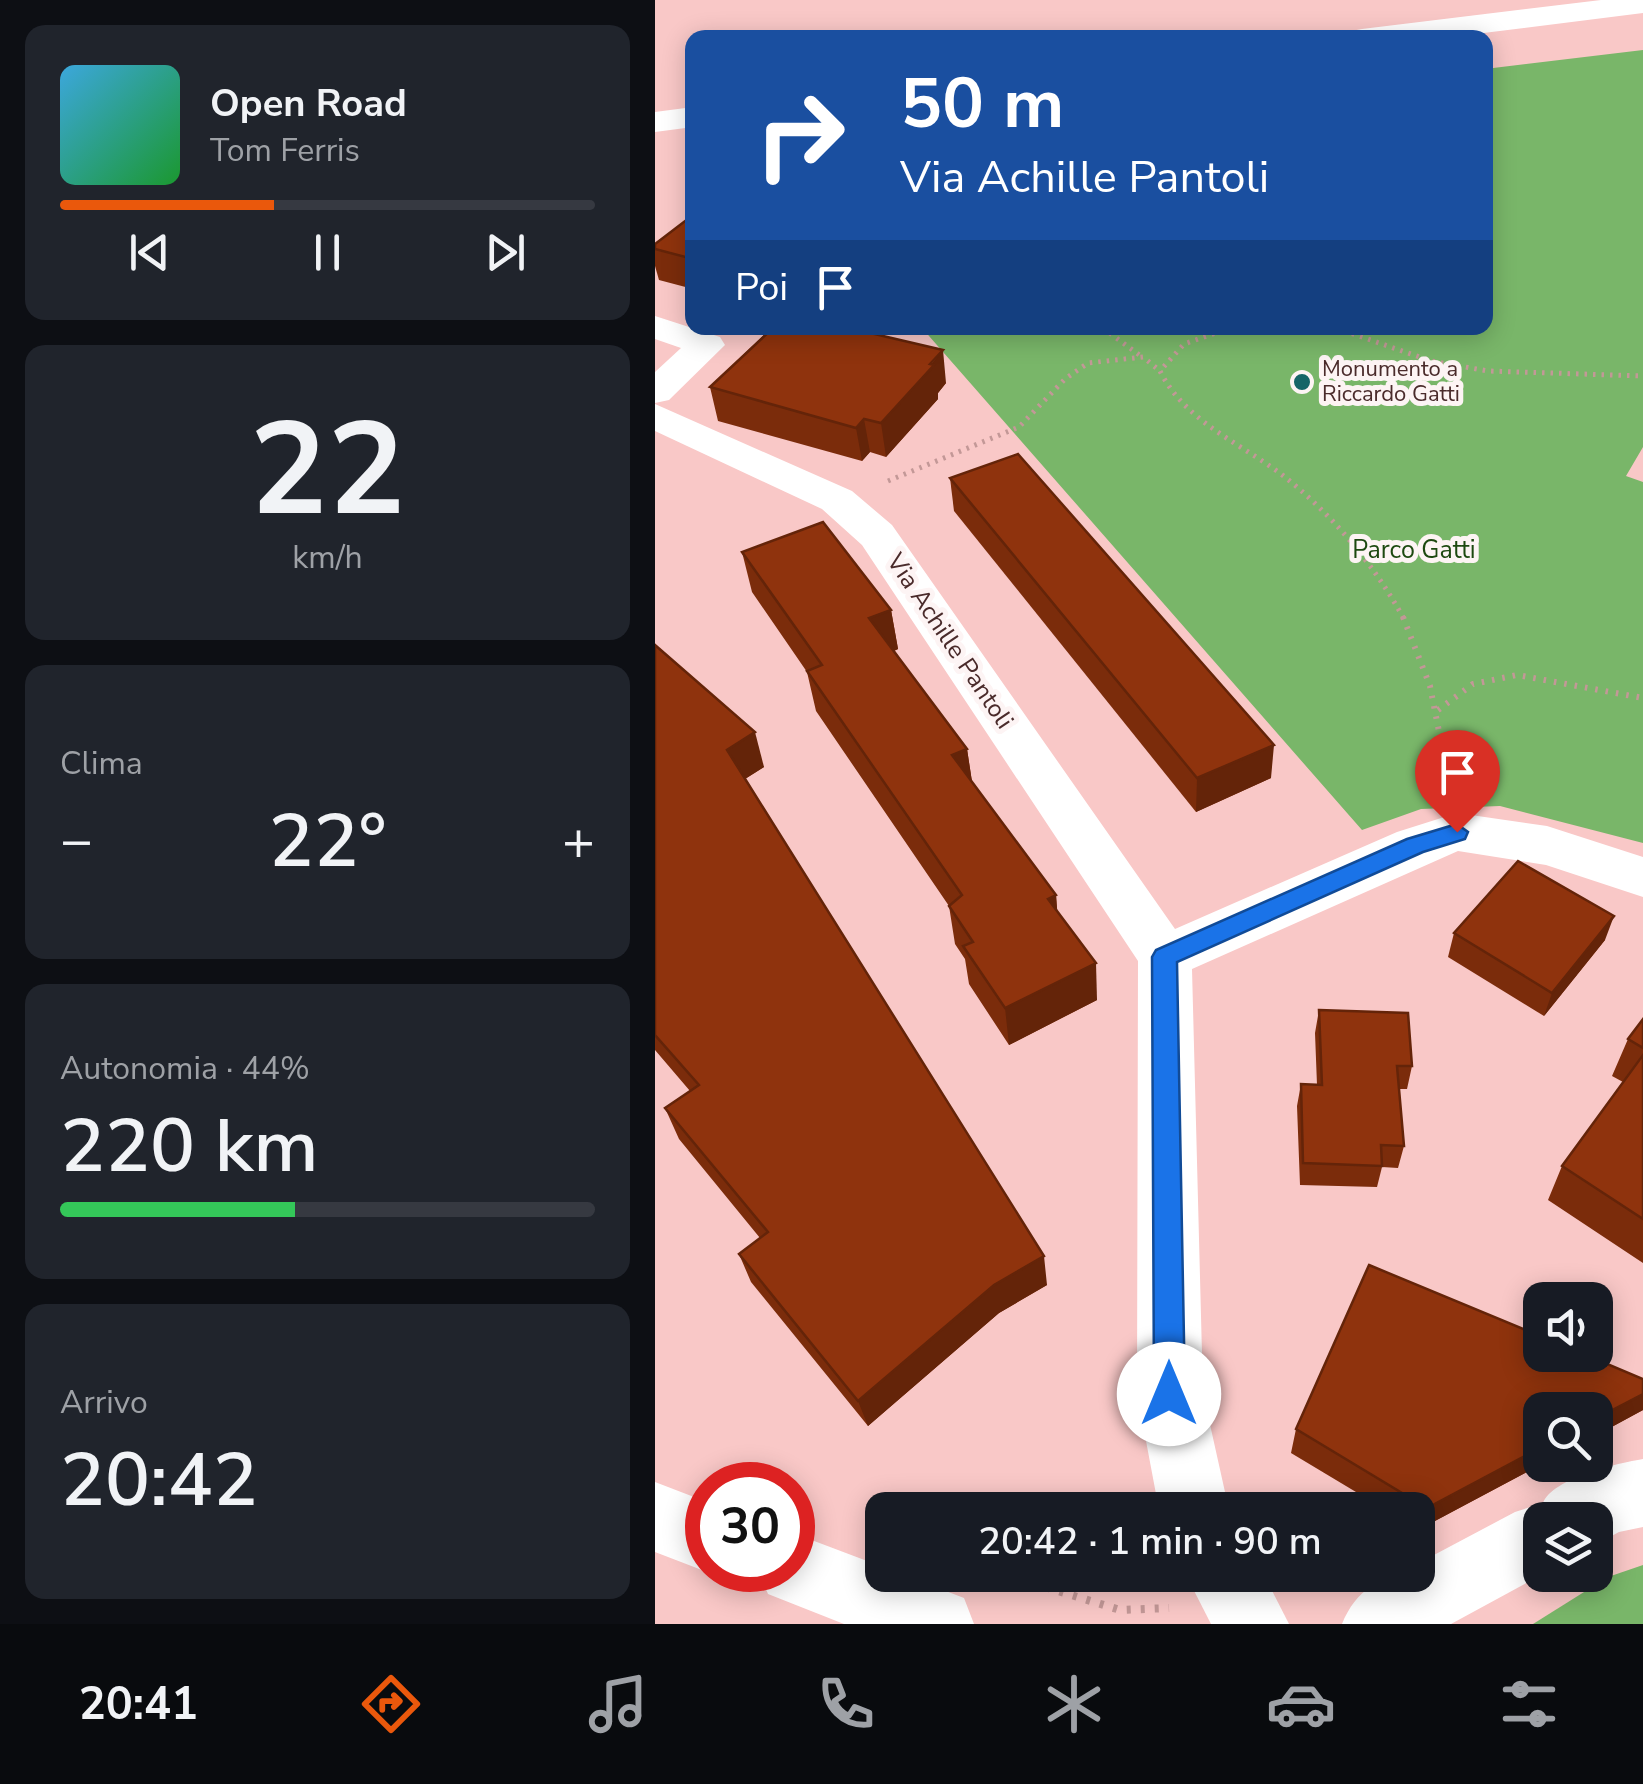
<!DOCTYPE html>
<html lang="it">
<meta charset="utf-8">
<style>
:root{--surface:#171b24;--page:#20242c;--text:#f1f3f6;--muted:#9ea1a6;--line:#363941;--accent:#ea580c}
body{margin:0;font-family:"Nunito Sans",sans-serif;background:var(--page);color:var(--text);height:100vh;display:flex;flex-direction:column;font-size:38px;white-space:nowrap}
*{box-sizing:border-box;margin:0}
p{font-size:32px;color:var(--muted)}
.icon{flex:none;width:55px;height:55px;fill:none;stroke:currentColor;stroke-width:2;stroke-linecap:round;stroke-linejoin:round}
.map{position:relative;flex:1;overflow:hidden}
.side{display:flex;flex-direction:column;gap:25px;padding:25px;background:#0d0f14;width:655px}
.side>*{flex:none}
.top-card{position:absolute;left:30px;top:30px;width:808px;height:305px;border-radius:20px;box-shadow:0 5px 25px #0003;background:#1a4fa0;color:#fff;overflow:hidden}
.tools{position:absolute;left:868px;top:1282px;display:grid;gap:20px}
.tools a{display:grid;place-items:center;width:90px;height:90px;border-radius:20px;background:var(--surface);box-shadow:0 5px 25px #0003;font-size:50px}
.speed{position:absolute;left:30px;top:1462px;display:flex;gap:20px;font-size:50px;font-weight:700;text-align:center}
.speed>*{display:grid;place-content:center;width:130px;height:130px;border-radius:50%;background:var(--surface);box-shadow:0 5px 25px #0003;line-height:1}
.speed .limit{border:15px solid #d22;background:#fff;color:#111}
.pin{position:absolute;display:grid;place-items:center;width:85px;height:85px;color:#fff;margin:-102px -42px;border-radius:50% 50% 50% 0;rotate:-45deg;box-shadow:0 0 10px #0007}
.pin .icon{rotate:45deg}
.me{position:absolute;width:110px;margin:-55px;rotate:0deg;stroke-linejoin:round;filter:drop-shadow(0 0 8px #0008)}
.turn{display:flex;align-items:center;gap:35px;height:210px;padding:0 50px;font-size:45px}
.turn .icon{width:130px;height:130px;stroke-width:2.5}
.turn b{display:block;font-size:70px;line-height:85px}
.then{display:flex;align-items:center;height:95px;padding:0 50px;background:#0003;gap:20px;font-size:38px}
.big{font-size:75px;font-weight:600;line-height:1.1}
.side .tile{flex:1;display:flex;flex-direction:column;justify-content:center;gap:15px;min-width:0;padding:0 35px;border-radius:20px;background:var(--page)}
.side .dial{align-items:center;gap:0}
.dial b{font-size:130px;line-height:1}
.song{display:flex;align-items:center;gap:30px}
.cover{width:120px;height:120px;border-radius:15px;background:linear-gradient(135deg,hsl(200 70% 55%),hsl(130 70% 35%))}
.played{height:10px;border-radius:5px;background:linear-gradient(90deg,var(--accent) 40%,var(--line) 40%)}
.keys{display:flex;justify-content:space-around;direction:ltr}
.heat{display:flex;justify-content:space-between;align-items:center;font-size:55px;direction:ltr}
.charge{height:15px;border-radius:8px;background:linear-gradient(90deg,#34c759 44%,var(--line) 0)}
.trip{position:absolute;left:210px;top:1492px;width:570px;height:100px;border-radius:20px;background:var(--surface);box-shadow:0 5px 25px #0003;font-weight:600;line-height:100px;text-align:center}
.tabs{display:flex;height:160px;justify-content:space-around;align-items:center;background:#090b0e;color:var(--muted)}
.tabs .icon{width:70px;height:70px}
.tabs .active{color:var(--accent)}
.tabs b{font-size:45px;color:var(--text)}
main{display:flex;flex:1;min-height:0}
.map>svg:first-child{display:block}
.green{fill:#79b669}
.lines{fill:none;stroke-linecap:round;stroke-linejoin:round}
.path-far2{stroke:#c39897;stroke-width:5;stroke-dasharray:2.5 6;stroke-linecap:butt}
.path-far1{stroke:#c39897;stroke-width:6;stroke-dasharray:2.5 8;stroke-linecap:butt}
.path{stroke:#c39897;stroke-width:8;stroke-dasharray:4 10;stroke-linecap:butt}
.minor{fill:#fff;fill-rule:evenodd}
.primary{fill:#fff;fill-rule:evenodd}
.wall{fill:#7b2c0b}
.shaded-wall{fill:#642409}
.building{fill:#8f330d;stroke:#642409;stroke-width:2.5}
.route{fill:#1a73e8;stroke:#114b97;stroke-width:2.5}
.poi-dot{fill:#166568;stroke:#fdf4f4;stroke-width:4}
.labels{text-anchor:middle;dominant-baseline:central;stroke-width:10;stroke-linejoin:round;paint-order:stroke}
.far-poi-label{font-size:22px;fill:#4a2b2b;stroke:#fdf4f4;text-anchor:start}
.park-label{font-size:25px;fill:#1d4910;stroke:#fdf4f4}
.street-label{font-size:25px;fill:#4a2b2b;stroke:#fdf4f4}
</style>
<main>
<section class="side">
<div class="tile">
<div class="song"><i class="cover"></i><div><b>Open Road</b><p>Tom Ferris</p></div></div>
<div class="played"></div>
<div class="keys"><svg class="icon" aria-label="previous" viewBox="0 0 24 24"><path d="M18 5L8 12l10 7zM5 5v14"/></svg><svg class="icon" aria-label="pause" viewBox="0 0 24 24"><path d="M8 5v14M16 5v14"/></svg><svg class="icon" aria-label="next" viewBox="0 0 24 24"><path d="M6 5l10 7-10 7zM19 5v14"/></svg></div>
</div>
<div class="tile dial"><b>22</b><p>km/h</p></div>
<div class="tile"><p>Clima</p>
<div class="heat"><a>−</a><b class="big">22°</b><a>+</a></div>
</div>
<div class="tile"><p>Autonomia · 44%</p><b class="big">220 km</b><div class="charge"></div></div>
<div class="tile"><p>Arrivo</p><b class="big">20:42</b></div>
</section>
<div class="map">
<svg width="988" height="1624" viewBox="0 0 988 1624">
<rect width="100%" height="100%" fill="#f9c8c7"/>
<g class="green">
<path d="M988,50V447L971,476L988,482V843L845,806L766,809L707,830L267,328H830V69Z"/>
<path d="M988,1565V1624H878L953,1577Z"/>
</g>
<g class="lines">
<g class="path-far2">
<path d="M448,328L487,357"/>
<path d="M575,328L529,344L505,371C530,421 583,442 626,474C675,512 719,564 749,619"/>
<path d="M681,328L776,361L833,371L988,376"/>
<path d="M233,481L364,427L410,379L433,363L488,357L505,371"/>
</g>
<g class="path-far1">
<path d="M748,617L775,686L795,787"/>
<path d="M783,710L818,684L862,675L988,698"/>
</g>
<path class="path" d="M351,1575L465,1610L514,1608"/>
<g class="minor">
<path d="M0,316L65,337L70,345L14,400L0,403V372L26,348L0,339Z"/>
<path d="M0,404L197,491L237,525L520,929L742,832L802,813L892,826L988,857V897L891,865L803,851L537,969L548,1393L574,1510H504L482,1393L483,961L207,545L167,509L0,431Z"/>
<path d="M988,1459V1527L964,1532L940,1545V1520H885L886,1575L796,1624H687C701,1590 725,1575 762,1575V1564L860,1512L888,1503C898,1478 963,1463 988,1459Z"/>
<path d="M0,1482L52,1502V1570H57L52,1572L0,1552Z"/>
<path d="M138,1533L228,1567V1575H249L309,1598L319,1624H189L113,1594L103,1570H138Z"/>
<path d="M531,1575H609L634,1624H556Z"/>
</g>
<g class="primary">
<path d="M946,0H988V13L788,38H692L696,31L707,29Z"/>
<path d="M38,107V127L0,132V112Z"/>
</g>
</g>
<g class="wall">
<path d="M38,215V289L4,280L0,266V244Z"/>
<path d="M116,328H194L291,383L283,393V399L231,457L215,452L207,461L63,421L55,387Z"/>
<path d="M295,478L616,778L541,812L299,511Z"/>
<path d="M87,552L236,610L243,649L239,651L312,749L317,782L401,895L402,911L442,1000L354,1045L314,984L310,959L300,944L294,906L161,711L152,672L97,592Z"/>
<path d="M0,645L109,767L90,779L392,1285L344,1313L213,1426L96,1282L84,1254L105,1238L24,1139L10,1108L35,1091L0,1050Z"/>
<path d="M799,933L950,940L889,1016L793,957Z"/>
<path d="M664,1010L757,1066L752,1089H744L749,1146L743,1168L727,1167L722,1187L645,1185L642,1106L646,1084L662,1085L660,1033Z"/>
<path d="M988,1019V1263L893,1200L907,1166L968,1082L957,1076L973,1039Z"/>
<path d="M714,1265L885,1336V1355H931L988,1379V1410L940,1436V1410H885V1465L763,1530L762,1510H731L636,1453L641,1429Z"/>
</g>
<g class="shaded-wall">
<path d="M288,350L291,383L283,393V399L231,457L226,423Z"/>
<path d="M209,419L215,452L207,461L201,428Z"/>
<path d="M236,610L243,649L221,658L214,618Z"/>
<path d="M100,732L109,767L82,784L72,750Z"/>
<path d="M619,745L616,778L541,812L542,778Z"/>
<path d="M312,749L318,788L297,755Z"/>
<path d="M401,895L404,933L393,899Z"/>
<path d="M959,916L950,940L889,1016L897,993Z"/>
<path d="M441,963L442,1000L354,1045L350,1008Z"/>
<path d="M389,1256L392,1285L344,1313L213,1426L203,1401L339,1285Z"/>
<path d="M988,1394V1410L940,1436V1419Z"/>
<path d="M885,1448V1465L763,1530L772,1508Z"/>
</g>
<g class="building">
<path d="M38,215V259L0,249V244Z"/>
<path d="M118,328H194L288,350L275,364L279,365L226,423L209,419L201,428L55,387Z"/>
<path d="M363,454L619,745L542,778L295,478Z"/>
<path d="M168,522L236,610L214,618L312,749L297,755L401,895L393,899L441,963L350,1008L308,946L318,942L294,906L307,895L152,671L167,665L87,552Z"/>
<path d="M0,645L100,732L72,750L389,1256L339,1285L203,1401L84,1254L113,1232L10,1108L44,1085L0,1035Z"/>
<path d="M863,861L959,916L897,993L799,933Z"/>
<path d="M664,1010L753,1013L757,1066H742L749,1146L726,1145L727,1166L648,1163L646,1084L667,1085Z"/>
<path d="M988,1019V1048L973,1039Z"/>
<path d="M988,1055V1219L907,1166Z"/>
<path d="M714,1265L885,1336V1355H931L988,1379V1394L940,1419V1410H885V1448L772,1508L641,1429Z"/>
</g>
<path class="route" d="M802,824L813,832L810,839L768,852L522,962L530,1394L525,1404L514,1409L504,1404L499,1394L497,957L501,950L752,839Z"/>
<circle class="poi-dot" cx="647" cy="382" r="10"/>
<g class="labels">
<g class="far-poi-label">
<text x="667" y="369">Monumento a<tspan x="667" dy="25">Riccardo Gatti</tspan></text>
</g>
<g class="park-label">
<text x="759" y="550">Parco Gatti</text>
</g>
<g class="street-label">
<text transform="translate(295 641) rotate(56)">Via Achille Pantoli</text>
</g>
</g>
</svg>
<div class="tools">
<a><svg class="icon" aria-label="sound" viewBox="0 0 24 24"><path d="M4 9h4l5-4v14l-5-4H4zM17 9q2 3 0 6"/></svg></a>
<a><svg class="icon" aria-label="search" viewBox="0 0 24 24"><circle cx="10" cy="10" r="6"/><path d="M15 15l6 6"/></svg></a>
<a><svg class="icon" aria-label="layers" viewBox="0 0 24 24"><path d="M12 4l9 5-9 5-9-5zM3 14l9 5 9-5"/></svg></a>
</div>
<div class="speed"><div class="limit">30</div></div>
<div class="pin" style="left:802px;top:832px;background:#d93025"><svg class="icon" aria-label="arrive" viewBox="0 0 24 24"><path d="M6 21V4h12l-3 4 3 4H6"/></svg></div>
<svg class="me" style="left:514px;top:1394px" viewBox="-20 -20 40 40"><circle r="19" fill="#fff"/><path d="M0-13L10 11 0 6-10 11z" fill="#1a73e8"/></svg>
<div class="trip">20:42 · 1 min · 90 m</div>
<div class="top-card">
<div class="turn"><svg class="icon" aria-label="right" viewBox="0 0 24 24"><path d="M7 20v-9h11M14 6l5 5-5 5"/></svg><div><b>50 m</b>Via Achille Pantoli</div></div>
<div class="then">Poi<svg class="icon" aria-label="arrive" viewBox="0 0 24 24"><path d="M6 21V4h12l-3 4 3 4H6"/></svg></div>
</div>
</div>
</main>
<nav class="tabs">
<b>20:41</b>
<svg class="icon active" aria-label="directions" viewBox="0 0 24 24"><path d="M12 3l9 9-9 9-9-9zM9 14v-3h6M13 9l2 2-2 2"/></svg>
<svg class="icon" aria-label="music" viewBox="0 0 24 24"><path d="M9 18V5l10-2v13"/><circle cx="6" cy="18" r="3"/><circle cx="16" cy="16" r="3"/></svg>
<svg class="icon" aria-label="phone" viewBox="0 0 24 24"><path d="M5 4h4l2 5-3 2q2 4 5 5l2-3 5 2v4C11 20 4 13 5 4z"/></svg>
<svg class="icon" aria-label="climate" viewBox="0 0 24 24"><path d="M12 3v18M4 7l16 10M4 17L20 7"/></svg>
<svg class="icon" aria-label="car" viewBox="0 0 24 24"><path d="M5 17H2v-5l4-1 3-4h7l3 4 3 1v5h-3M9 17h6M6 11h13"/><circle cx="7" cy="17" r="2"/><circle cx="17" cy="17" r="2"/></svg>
<svg class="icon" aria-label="filters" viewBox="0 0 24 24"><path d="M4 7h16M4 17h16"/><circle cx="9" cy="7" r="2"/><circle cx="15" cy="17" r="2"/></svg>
</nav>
